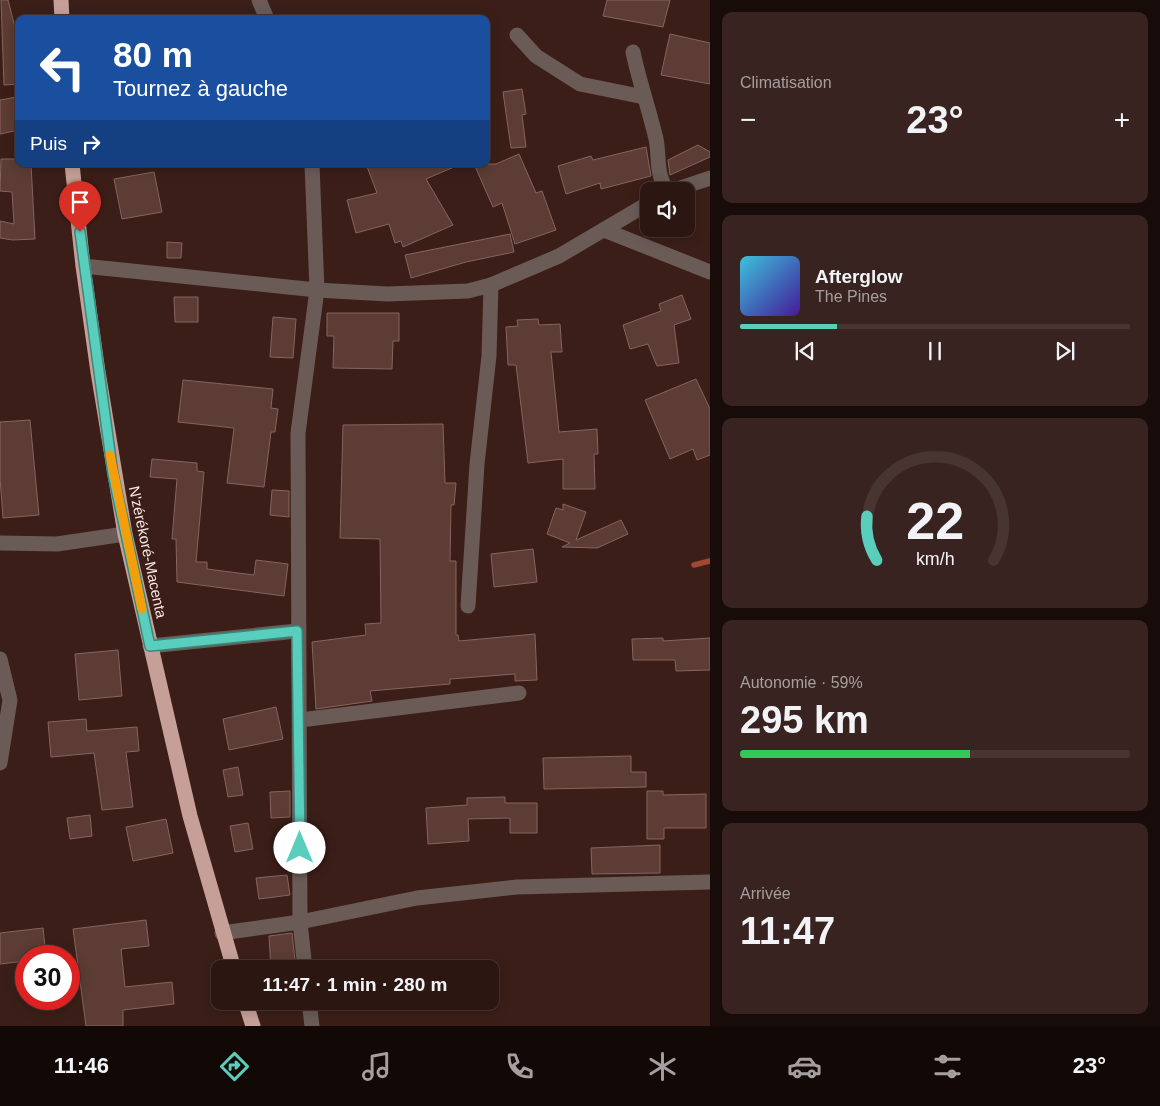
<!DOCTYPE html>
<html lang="fr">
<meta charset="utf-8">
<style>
:root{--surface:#2c1612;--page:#382320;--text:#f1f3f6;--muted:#a69f9f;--line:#483532;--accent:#5acebd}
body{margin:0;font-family:Helvetica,sans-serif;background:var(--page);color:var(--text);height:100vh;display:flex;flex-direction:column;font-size:19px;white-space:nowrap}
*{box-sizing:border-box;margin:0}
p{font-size:16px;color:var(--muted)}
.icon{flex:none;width:28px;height:28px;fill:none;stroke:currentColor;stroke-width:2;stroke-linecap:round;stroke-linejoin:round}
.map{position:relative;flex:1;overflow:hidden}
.sheet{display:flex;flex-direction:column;gap:12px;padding:12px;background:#180c0a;width:450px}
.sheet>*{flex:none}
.hud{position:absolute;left:15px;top:15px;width:475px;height:152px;border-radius:10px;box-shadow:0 2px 12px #0003,0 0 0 1px var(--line);background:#1a4fa0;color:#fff;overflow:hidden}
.controls{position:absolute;left:640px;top:182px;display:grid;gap:10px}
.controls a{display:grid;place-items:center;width:55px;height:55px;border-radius:10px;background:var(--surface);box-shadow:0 2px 12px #0003,0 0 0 1px var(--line);font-size:25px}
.speed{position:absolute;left:15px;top:945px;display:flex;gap:10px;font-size:25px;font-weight:700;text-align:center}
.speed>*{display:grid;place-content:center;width:65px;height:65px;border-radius:50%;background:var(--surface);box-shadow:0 2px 12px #0003,0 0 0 1px var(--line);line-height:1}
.speed .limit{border:8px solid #d22;background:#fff;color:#111}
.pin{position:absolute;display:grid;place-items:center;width:42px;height:42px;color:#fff;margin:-51px -21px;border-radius:50% 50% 50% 0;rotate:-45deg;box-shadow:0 0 5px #0007}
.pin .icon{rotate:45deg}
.me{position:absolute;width:55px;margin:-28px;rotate:0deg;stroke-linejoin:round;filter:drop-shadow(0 0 4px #0008)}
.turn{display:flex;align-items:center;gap:18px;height:105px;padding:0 15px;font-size:22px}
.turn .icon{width:65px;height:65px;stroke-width:2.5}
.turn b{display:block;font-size:35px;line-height:42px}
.then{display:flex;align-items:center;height:48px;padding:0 15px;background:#0003;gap:10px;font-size:19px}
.big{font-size:38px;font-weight:800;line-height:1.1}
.sheet .tile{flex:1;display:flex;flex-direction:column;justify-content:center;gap:8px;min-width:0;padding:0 18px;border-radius:10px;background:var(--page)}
.sheet .dial{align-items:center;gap:0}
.dial svg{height:130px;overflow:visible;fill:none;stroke:var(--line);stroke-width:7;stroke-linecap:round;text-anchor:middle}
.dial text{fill:var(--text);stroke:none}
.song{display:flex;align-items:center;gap:15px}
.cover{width:60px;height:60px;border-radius:8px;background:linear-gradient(135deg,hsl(190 70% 55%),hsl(260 70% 35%))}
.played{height:5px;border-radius:2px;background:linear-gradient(90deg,var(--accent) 25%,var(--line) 25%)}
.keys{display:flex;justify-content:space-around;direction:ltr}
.heat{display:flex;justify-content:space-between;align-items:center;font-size:28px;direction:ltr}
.charge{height:8px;border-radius:4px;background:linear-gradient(90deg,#34c759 59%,var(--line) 0)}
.trip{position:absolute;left:211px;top:960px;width:288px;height:50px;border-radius:10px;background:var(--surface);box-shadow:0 2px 12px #0003,0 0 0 1px var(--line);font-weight:800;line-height:50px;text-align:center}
.tabs{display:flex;height:80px;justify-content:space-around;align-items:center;background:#120907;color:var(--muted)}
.tabs .icon{width:35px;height:35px}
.tabs .active{color:var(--accent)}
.tabs b{font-size:22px;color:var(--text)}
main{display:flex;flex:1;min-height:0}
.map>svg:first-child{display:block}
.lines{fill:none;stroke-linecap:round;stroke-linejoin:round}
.stream{stroke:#a14736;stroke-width:5.5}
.building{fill:#5c3c35;stroke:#87645d}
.minor{stroke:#6a5b57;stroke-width:15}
.highway{stroke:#c6a098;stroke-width:15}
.route-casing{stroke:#3a867b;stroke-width:12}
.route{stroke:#5acebd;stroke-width:9}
.slow{stroke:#f59e0b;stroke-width:9}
.labels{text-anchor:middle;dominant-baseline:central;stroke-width:5;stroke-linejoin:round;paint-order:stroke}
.street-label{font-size:15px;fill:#fae5e1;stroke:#3b1e18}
</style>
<main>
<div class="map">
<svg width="710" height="1026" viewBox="0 0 710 1026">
<rect width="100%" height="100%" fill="#3b1e18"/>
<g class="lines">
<path class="stream" d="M694,565L710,561"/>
</g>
<g class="building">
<path d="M1,0H8L19,43V84L4,85Z"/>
<path d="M607,0H670L663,27L603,16Z"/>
<path d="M670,34L710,43V84L661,75Z"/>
<path d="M522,89L526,114L522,115L526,147L511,148L503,92Z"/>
<path d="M17,97L19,130L0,134V100Z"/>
<path d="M698,145L710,152V157L670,175L668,160Z"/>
<path d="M646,147L651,176L601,189L600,183L566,194L558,166L591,156L593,160Z"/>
<path d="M519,154L536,193L542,191L556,230L515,244L502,203L493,207L474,164H496Z"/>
<path d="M1,159H19V164H31L35,239L13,240L0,238V221L14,224L12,192L0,191Z"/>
<path d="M366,164H461L426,179L453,225L403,247L401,241L395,243L389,224L356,233L347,200L377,193Z"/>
<path d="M154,172L162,212L122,219L114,179Z"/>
<path d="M510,234L514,252L466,262L411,278L405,255Z"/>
<path d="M167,242L182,243L181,258H167Z"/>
<path d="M682,295L691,319L674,325L679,363L657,366L648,344L630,349L623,325L661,311L659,304Z"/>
<path d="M174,297H198V322H175Z"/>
<path d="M327,313H399V341H393L392,369L333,368L334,336H327Z"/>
<path d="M273,317L296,319L293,358L270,357Z"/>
<path d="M538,319L539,325L560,324L562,352H551L559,432L597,429L598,454H594L595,489H563V459L528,463L516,365H508L506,327L518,326L517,320Z"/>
<path d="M696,379L710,409V455L697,460L693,449L670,459L645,400Z"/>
<path d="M183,380L273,389L271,408L278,409L275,432H271L264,487L227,483L234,428L178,422Z"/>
<path d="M30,420L39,515L3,518L0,478V422Z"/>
<path d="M443,424L445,483H456L454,505H451L450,561H456V635H458L459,641L535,634L537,680L515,681V674L450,679V684L370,691L372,701L316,709L312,642L366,635L365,624L381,623L380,539L340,538L343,425Z"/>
<path d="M152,459L197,463V471L204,472L196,562H207V569L254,575L256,560L288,564L284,596L177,582L176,539H172L177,479L150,477Z"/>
<path d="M272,490L289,491V517L270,515Z"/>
<path d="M563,504L586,512L576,540L621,520L628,534L597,548L562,547L570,543L547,534L556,508L563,510Z"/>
<path d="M533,549L537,582L494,587L491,554Z"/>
<path d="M663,638V641L710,638V670L676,671L675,660H633L632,639Z"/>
<path d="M118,650L122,696L79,700L75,654Z"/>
<path d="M276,707L283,739L229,750L223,719Z"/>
<path d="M86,719L87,731L137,727L139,751L126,752L133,807L102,810L94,753L51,757L48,722Z"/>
<path d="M631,756V772H646V787L544,789L543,758Z"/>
<path d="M238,767L243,795L228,797L223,770Z"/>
<path d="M290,791V817L271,818L270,792Z"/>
<path d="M647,791H663V795L706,794V828H664V839H647Z"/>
<path d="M505,797V803H537V833H510V818L468,819L469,841L428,844L426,808L467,805V798Z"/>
<path d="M90,815L92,836L70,839L67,818Z"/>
<path d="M166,819L173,853L133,861L126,827Z"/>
<path d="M248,823L253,849L235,852L230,826Z"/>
<path d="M660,845V873L592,874L591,848Z"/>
<path d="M287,875L290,895L259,899L256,878Z"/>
<path d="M146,920L149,946L121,949L125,987L172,982L174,1004L123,1010V1026H86L73,929Z"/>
<path d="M43,928L46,956H26V961L0,964V933Z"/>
<path d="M292,933L296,969H271L269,936Z"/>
</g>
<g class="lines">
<g class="minor">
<path d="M259,0L267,19"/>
<path d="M517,35L536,56L580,84L644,97"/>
<path d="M633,52C639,81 649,109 656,139C660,159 655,171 667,191"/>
<path d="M671,191L710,178"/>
<path d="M604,230L710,272"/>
<path d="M83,266L317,290L387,294L468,291L491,285L559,256L649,203"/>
<path d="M0,543L57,544L125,534"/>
<path d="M468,606L477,464L489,356L491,285"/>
<path d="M150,646L297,631"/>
<path d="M0,659L10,700L0,763"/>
<path d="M300,720L519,693"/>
<path d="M222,933L300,922L417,898L517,887L710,882"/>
<path d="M305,969L300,922L298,433L317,290L312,164"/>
<path d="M309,1001L312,1026"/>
</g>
<g class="highway">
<path d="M61,0L62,19"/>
<path d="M72,164L83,266L98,372L125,534L190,816L234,969"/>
<path d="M245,1001L253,1026"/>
</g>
</g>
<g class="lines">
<defs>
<path id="route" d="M80,232L113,474L150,646L297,631L300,848"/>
</defs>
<use href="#route" class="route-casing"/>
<use href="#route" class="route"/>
<path class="slow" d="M110,455L142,609"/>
</g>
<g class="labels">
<g class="street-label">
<text transform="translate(148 552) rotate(78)">N'zérékoré-Macenta</text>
</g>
</g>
</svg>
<div class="controls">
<a><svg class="icon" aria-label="sound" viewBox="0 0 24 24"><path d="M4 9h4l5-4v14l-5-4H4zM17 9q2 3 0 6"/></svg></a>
</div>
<div class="speed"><div class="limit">30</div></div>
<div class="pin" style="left:80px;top:232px;background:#d93025"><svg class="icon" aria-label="arrive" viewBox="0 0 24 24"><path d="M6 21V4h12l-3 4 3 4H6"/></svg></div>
<svg class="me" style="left:300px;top:848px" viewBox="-20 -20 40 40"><circle r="19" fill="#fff"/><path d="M0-13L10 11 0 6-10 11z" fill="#5acebd"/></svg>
<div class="trip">11:47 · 1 min · 280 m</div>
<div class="hud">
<div class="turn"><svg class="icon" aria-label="left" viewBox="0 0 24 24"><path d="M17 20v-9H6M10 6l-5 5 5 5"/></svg><div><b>80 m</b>Tournez à gauche</div></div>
<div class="then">Puis<svg class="icon" aria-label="right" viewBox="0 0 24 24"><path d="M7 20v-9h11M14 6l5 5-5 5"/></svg></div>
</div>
</div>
<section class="sheet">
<div class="tile"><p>Climatisation</p>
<div class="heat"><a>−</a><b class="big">23°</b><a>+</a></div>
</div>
<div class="tile">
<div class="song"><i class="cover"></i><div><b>Afterglow</b><p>The Pines</p></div></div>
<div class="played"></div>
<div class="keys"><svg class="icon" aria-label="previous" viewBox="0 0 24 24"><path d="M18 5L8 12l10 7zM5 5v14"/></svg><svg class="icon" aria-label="pause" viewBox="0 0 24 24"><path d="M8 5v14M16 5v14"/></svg><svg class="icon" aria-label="next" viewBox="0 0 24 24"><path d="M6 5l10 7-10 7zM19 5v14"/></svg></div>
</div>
<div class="tile dial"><svg viewBox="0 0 100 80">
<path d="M14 69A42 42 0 1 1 86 69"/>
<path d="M14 69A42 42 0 0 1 8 42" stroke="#5acebd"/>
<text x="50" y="56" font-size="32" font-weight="700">22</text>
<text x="50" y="72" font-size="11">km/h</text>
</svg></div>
<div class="tile"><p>Autonomie · 59%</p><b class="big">295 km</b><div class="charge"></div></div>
<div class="tile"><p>Arrivée</p><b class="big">11:47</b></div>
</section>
</main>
<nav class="tabs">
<b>11:46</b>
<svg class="icon active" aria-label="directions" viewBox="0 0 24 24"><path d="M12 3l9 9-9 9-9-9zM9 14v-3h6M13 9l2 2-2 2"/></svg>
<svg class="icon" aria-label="music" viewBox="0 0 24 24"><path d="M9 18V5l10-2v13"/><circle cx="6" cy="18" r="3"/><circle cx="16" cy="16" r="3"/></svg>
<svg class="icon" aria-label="phone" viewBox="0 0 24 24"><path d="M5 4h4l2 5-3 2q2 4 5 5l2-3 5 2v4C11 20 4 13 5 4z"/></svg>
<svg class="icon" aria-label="climate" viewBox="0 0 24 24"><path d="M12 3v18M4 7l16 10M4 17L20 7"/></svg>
<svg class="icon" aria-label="car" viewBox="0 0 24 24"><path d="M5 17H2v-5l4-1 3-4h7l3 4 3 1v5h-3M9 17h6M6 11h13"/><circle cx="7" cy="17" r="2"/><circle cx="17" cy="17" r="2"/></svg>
<svg class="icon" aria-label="filters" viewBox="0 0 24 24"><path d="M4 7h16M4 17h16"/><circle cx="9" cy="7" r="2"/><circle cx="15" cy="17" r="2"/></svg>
<b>23°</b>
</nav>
